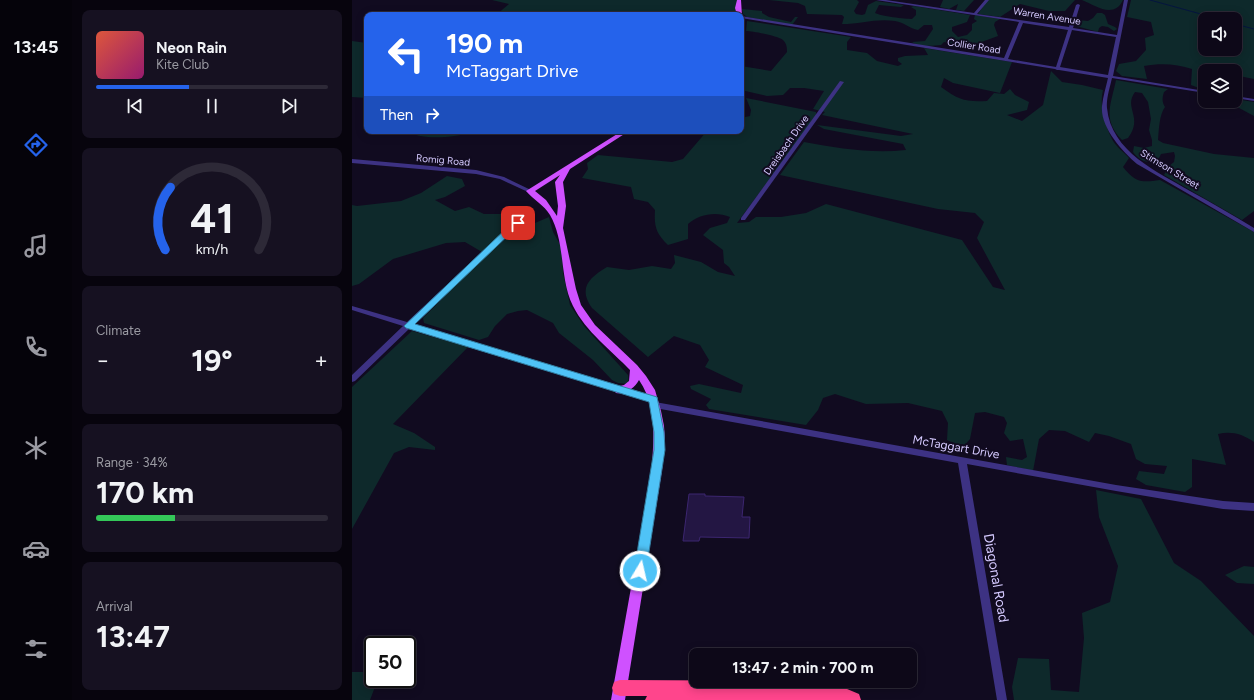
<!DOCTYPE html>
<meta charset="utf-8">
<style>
:root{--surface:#0d0818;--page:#161121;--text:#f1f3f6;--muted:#9a9aa2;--line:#2d2937;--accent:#2563eb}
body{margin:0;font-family:Figtree,sans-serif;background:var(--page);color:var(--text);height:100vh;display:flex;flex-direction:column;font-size:15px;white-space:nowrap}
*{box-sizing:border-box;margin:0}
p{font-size:13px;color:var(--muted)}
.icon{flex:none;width:22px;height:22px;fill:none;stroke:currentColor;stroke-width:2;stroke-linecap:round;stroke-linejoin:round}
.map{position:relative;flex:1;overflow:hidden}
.details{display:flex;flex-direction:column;gap:10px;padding:10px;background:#07040d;width:280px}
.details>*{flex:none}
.guide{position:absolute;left:12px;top:12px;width:380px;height:122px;border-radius:8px;box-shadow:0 2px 10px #0003,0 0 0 1px var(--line);background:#2563eb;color:#fff;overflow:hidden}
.tools{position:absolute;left:846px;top:12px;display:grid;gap:8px}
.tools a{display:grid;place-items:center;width:44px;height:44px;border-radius:8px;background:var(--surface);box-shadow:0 2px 10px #0003,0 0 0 1px var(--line);font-size:20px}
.speed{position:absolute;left:12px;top:636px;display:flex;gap:8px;font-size:20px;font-weight:700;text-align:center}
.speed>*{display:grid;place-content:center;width:52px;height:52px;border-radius:50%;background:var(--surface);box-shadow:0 2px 10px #0003,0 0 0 1px var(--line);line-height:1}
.speed .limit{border:2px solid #111;border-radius:6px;background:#fff;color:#111}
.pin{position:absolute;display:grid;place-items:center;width:34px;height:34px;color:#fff;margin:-17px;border-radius:8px;box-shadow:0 2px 6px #0006}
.me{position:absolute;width:44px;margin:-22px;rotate:9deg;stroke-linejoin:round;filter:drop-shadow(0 0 3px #0008)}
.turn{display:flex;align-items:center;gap:14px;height:84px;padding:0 16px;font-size:18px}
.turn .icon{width:52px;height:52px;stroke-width:2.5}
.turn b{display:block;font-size:28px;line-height:34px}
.then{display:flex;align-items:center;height:38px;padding:0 16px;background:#0003;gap:8px;font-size:15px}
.big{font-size:30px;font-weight:700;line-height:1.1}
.details .card{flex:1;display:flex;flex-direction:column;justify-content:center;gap:6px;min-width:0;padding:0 14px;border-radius:8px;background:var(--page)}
.details .dial{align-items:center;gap:0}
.dial svg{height:104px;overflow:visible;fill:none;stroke:var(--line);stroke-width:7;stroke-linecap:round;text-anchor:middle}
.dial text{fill:var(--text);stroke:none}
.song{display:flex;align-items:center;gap:12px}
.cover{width:48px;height:48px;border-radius:6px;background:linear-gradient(135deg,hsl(10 70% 55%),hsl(320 70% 35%))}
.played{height:4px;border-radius:2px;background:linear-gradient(90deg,var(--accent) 40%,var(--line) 40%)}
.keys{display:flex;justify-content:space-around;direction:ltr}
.heat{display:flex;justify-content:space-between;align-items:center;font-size:22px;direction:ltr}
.charge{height:6px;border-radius:3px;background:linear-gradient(90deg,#34c759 34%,var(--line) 0)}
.trip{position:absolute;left:337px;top:648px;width:228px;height:40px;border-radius:8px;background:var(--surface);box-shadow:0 2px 10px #0003,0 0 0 1px var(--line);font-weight:700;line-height:40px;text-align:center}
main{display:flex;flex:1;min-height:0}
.tabs{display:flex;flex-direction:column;width:72px;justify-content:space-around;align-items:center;background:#05030a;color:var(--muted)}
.tabs .icon{width:28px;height:28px}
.tabs .active{color:var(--accent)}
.tabs b{font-size:18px;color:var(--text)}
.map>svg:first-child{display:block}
.green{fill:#0e292b;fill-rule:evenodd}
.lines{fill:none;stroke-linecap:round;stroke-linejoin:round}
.stream{stroke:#05153f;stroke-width:1}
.building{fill:#231643;stroke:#3c2670}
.minor{fill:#3d3283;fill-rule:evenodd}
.major{fill:#cf51ff;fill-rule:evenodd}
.highway{fill:#ff458c;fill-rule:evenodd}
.route{fill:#4fc3f7;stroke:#337fa1}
.labels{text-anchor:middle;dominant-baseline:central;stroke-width:4;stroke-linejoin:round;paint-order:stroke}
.far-street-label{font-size:10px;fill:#d5caff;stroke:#110b20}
.street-label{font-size:12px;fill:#d5caff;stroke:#110b20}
.near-street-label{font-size:14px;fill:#d5caff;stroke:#110b20}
</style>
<main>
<nav class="tabs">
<b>13:45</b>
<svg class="icon active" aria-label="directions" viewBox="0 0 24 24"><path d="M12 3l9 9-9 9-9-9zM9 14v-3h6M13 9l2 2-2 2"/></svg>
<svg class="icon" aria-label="music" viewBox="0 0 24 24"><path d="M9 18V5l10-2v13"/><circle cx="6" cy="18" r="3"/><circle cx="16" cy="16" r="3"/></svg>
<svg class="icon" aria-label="phone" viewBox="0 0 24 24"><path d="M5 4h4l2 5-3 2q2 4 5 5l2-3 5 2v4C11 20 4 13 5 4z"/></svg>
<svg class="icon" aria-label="climate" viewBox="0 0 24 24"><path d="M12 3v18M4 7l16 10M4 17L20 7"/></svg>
<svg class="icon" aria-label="car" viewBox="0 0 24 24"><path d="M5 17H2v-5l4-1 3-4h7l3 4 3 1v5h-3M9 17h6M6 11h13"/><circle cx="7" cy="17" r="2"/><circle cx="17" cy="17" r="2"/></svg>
<svg class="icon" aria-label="filters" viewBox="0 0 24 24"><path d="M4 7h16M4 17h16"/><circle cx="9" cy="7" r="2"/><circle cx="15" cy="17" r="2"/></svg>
</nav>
<section class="details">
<div class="card">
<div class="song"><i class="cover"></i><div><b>Neon Rain</b><p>Kite Club</p></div></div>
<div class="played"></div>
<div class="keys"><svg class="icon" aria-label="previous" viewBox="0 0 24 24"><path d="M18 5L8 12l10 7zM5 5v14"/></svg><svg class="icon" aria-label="pause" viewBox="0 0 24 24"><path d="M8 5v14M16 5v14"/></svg><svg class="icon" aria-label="next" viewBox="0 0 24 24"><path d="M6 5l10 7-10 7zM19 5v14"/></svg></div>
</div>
<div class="card dial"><svg viewBox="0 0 100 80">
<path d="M14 69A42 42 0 1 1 86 69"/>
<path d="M14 69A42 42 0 0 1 18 21" stroke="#2563eb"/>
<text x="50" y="56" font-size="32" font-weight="700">41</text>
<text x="50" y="72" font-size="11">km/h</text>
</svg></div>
<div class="card"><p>Climate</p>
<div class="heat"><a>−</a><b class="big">19°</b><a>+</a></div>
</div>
<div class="card"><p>Range · 34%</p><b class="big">170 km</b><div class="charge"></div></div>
<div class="card"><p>Arrival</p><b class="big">13:47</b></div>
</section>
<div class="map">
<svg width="902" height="700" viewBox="0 0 902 700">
<rect width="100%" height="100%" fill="#110b20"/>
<g class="green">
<path d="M140,0H386L385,15H144L157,4Z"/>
<path d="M417,0H505L507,2L502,11L504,14L510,15L513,14L516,5L524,1L552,5L549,7L527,5L523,13C528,16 554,19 560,19L564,15V10L559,7L562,6L618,15L615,22L600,27V31L606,37L615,35L620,30V24L625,21L622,19L623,15L648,19L643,22L642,25L646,36L624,44L604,45L592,42L589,45C581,46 566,47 560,42L573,41L581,29L580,25H572L566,30C558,29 552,22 543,21C525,18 508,24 490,24L492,17L490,15L455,14L453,6L446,3Z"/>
<path d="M591,0H622L612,11L604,10L606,4L597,9L588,7Z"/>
<path d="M635,0H723L713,11H697L668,4L648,17L626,14Z"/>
<path d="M730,0H771C762,19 744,6 730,0Z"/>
<path d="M779,0H902V79L887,76V69L861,66L853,67V82L847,88L839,85L840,69C825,64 809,63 792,66L795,79L770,76L764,71L767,64L784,61L794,50L793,38L802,35L799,22L775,17ZM853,19H883V49H853Z"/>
<path d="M390,9L410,11V13L417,17L439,22L443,17H446L440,25L395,17L391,14Z"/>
<path d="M745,13H750L753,15L756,24L763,27L765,29L762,31L756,27L750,26L747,28L746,32L724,26L729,23L725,20L736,21L741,18Z"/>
<path d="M395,21L499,37L495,42V50L515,53L525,61L546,66L550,64L546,61V58L553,56L576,55L572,48L660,62L648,93L601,83L592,78L589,87C607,100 613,102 635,101L642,93L652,94L658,89L663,95L677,102L675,110L655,115L670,121L691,105L699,71L710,82L730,85L751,90C747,106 753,124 760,139C763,146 772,152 777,158L771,167C783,182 789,183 808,180L902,232V442C890,434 880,431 866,434L874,465L840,459V487L833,492L794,485L784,479L787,471L812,474L815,466L793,464L784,459L779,444L757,436L743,433L737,442L713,431L697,430L687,439L681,471L655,465L654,457L670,460L675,457L671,439L658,441L652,433L655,423L652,417L633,412L623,413L618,439L611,447L595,440L596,423L590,411L556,403L514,404L483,394L471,398L466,410L454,425L357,409L354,405L359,399L339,389L338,386L347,384L389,393L391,385L353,367L357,360L348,345L322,336L296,357L240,308C226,288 237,278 255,267L277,270L300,266L319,269L323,263L322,255L349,262L366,272L383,276L377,267L372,263L371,250L351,235L358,228L375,223L378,217C364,211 347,214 336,224V239L316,245C304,233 302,227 303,210L296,202L282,199L279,187L230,178L236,169L235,163L246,155L320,162L331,159L355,131H389V118L398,116L399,110L394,98L464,112V116L385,223L397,222L404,217H429L454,213L474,204L610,240L641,287L653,290L625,238L632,222L623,213L586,209L428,175L452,142C486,148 519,154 554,150L551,144L472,129L465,125L549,136L561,134L470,115L473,112L461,109L472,91L452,88H438L431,95L415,96L389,90V66L419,71L435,52C435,48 435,44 431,40C426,36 401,31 394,31Z"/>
<path d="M0,41L15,43V98L0,97Z"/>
<path d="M764,80L816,89L812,92C810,98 810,102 813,107C807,115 807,130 806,140L811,143L862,154L902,158V211L890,220L812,175L817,166L822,162L823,156L822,152L809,154L805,162C794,163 788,161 781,152L782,146L792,148L800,146V140L797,130L799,119L796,102L790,93L783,92C771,108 792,117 776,138L770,140C750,119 759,105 764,80Z"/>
<path d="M883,99L902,102V116L874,101H883Z"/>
<path d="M53,131H133C107,135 78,143 53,131Z"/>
<path d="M95,176L110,179L113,186L93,197L83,200L103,211L117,207L132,214H161L177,207L181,208L130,252L113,242L94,243L41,259L7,284L0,286V205L5,206L49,201L69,193Z"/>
<path d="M197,217L201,232L210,248L211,273L218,305L232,326L276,375L277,384L266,383L260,380L241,360L207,333L201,323L175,310L166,311L155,314L143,326L136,337L127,340L72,323L71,318L129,260L165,229L176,226Z"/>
<path d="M60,331L116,347L41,424L62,433L83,447V450L57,447L42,453L0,529V387Z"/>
<path d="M744,490L789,499L822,563L849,581L902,636V700H662L660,687L666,658L697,659L699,690L727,692L732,638L730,613L758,602L766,566L747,517Z"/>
<path d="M892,566L902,567V584L885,583L873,575Z"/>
<path d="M0,672H21V679H26L18,700H0Z"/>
</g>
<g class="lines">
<g class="stream">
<path d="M798,0L867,19"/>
<path d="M883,24L902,29"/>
</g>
</g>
<path class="building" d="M337,494H353V496L392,497L390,517H398L397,538L348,537L347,541H331Z"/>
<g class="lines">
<g class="minor">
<path d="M524,0H534L622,13L633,0H637L625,14L717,27L724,5L726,4L728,5L721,28L765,35L772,0H776L761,76L853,91V93L760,78C758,87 754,99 755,108C759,152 806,172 838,191C860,203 881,215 902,228V232L785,164C770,151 748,127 750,106C751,96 754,87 756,78L707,70H705L703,69L389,18V16L652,58L667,22ZM671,23L716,30L704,67L656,59ZM720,30L764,37L756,75L708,67Z"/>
<path d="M862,69L870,71H863Z"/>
<path d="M488,81L492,82L393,220H389V218Z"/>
<path d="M883,96L902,99V101L883,98Z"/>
<path d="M0,159L124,170L152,177L181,191L180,192H176L148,179L124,174L0,163Z"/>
<path d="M173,218L175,219V221L163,227L62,324L304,398L305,400L303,402L764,485L871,501L902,503V511L871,509L764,491L615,464L655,700H645L606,463L303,408L300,407L299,405L301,403L58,328L3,381L0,382V375L51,326L0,310V306L55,322L159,225Z"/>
</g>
<g class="major">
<path d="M385,0H389L390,16L385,15L383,8Z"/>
<path d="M389,16L392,18V27L389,29Z"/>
<path d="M270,131H277L218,169L211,182L214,206L211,228L224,289L229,305L243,325L285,365L294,376L303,390L309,411L312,426L313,442L310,470L273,700H259L300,470C301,438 306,408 287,380C283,388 273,395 264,393L262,390L264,387L272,385L277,381L278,370C259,350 234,332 221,306C207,278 214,243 198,215C192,205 182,200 174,191ZM208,175L203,182L206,206L205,216L194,200L183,191Z"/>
</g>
<path class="highway" d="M268,680L476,681L507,694L509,700H293L295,696H268L262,694L260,688L262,682Z"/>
</g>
<path class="route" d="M166,221L169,222V225L164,228L63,324L305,397L312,432L313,450L294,571L292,574L288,576L284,574L282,571L302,450V432L297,402L54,328L52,326L158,225Z"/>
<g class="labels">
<g class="far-street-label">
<text transform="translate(695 16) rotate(9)">Warren Avenue</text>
<text transform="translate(622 46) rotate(9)">Collier Road</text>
<text transform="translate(434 145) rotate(-55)">Dreisbach Drive</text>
<text transform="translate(91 160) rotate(5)">Romig Road</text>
<text transform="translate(818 169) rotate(31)">Stimson Street</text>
</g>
<g class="street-label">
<text transform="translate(604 447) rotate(10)">McTaggart Drive</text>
</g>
<g class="near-street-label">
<text transform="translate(644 578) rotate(80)">Diagonal Road</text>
</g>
</g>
</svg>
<div class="tools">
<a><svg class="icon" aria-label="sound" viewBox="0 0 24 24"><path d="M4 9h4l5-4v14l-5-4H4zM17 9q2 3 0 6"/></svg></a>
<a><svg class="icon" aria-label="layers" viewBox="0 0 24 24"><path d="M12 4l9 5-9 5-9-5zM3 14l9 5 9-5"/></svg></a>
</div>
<div class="speed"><div class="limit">50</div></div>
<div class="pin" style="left:166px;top:223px;background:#d93025"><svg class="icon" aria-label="arrive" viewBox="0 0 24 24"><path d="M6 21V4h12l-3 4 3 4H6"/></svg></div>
<svg class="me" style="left:288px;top:571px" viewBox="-20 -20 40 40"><circle r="17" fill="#4fc3f7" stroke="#fff" stroke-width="3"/><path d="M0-11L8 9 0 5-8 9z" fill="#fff"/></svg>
<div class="trip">13:47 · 2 min · 700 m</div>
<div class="guide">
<div class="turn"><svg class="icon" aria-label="left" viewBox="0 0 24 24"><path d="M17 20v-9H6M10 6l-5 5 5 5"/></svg><div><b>190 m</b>McTaggart Drive</div></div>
<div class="then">Then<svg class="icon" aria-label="right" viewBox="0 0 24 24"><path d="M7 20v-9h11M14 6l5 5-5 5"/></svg></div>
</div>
</div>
</main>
